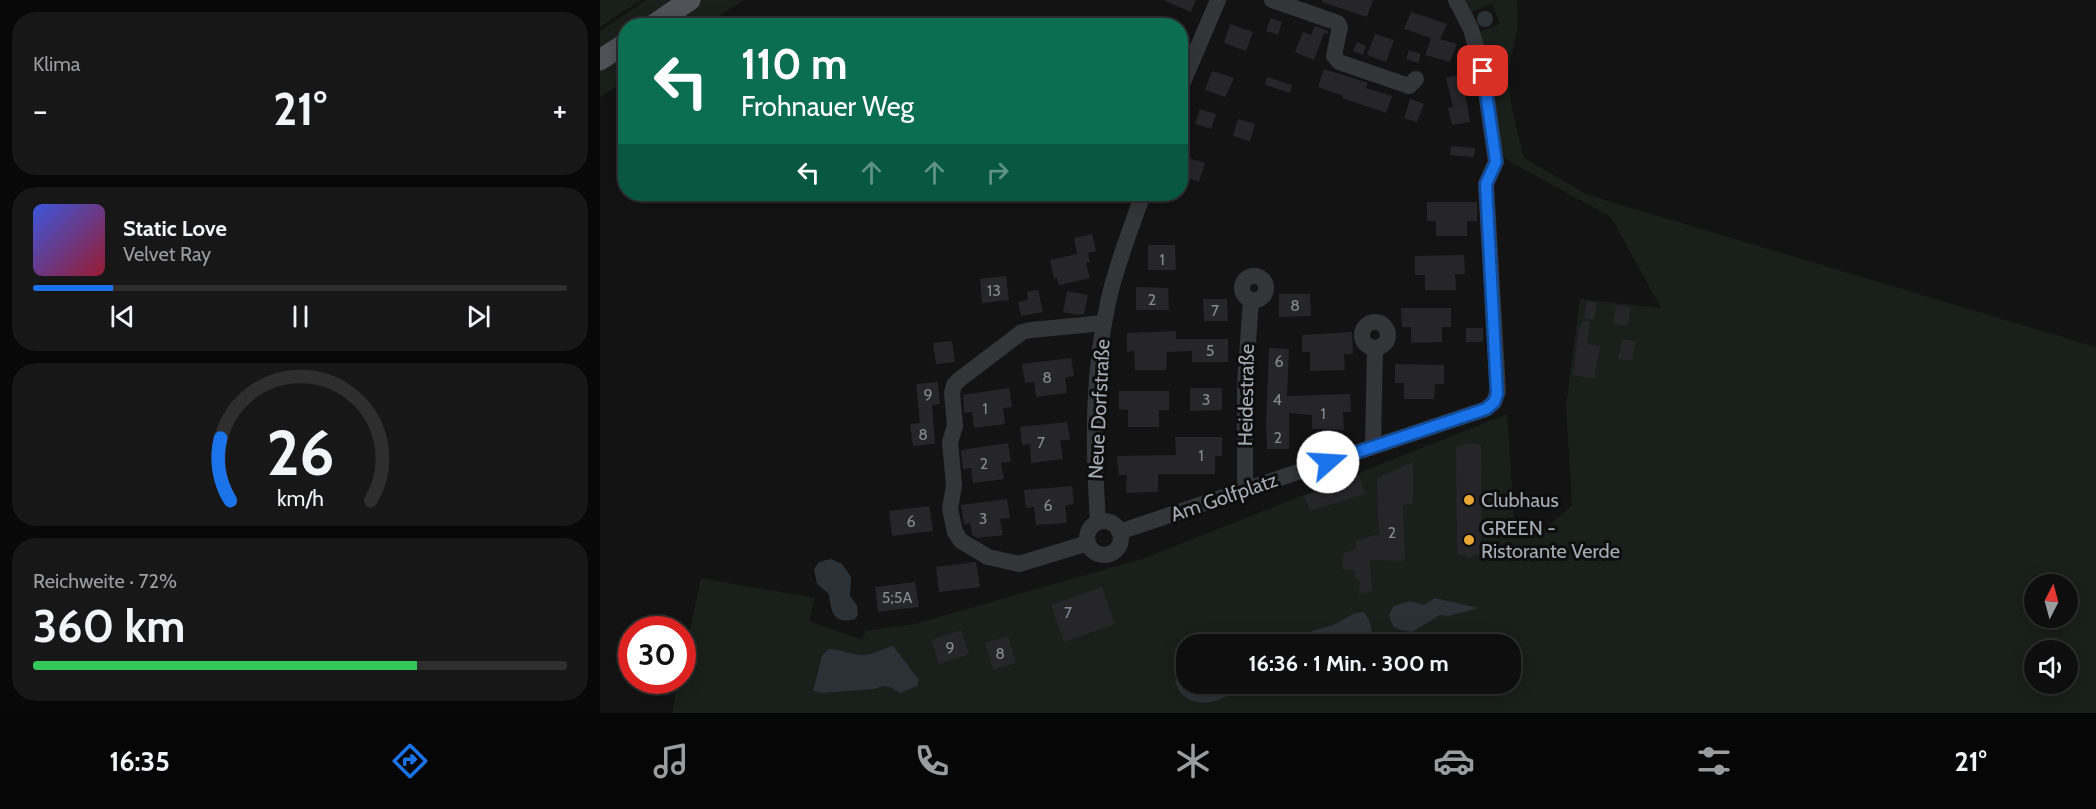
<!DOCTYPE html>
<html lang="de">
<meta charset="utf-8">
<style>
:root{--surface:#0e0e0f;--page:#171718;--text:#f1f3f6;--muted:#9b9c9e;--line:#2e2e2f;--accent:#1a73e8}
body{margin:0;font-family:Cabin,sans-serif;background:var(--page);color:var(--text);height:100vh;display:flex;flex-direction:column;font-size:22px;white-space:nowrap}
*{box-sizing:border-box;margin:0}
p{font-size:20px;color:var(--muted)}
.icon{flex:none;width:33px;height:33px;fill:none;stroke:currentColor;stroke-width:2;stroke-linecap:round;stroke-linejoin:round}
.map{position:relative;flex:1;overflow:hidden}
.side{display:flex;flex-direction:column;gap:12px;padding:12px;background:#080808;width:600px}
.side>*{flex:none}
.hud{position:absolute;left:18px;top:18px;width:570px;height:183px;border-radius:24px;box-shadow:0 3px 15px #0003,0 0 0 2px var(--line);background:#0b6e4f;color:#fff;overflow:hidden}
.needle{width:39px;rotate:6deg}
.buttons{position:absolute;left:1424px;top:574px;display:grid;gap:12px}
.buttons a{display:grid;place-items:center;width:54px;height:54px;border-radius:50%;background:var(--surface);box-shadow:0 3px 15px #0003,0 0 0 2px var(--line);font-size:30px}
.speed{position:absolute;left:18px;top:616px;display:flex;gap:12px;font-size:30px;font-weight:700;text-align:center}
.speed>*{display:grid;place-content:center;width:78px;height:78px;border-radius:50%;background:var(--surface);box-shadow:0 3px 15px #0003,0 0 0 2px var(--line);line-height:1}
.speed .limit{border:9px solid #d22;background:#fff;color:#111}
.pin{position:absolute;display:grid;place-items:center;width:51px;height:51px;color:#fff;margin:-26px;border-radius:12px;box-shadow:0 3px 9px #0006}
.me{position:absolute;width:66px;margin:-33px;rotate:71deg;stroke-linejoin:round;filter:drop-shadow(0 0 4px #0008)}
.turn{display:flex;align-items:center;gap:21px;height:126px;padding:0 24px;font-size:27px}
.turn .icon{width:78px;height:78px;stroke-width:2.5}
.turn b{display:block;font-size:42px;line-height:51px}
.lanes{display:flex;align-items:center;height:57px;padding:0 24px;background:#0003;justify-content:center;gap:30px;direction:ltr}
.lanes .off{opacity:.35}
.big{font-size:45px;font-weight:800;line-height:1.1}
.side .tile{flex:1;display:flex;flex-direction:column;justify-content:center;gap:9px;min-width:0;padding:0 21px;border-radius:24px;background:var(--page)}
.side .dial{align-items:center;gap:0}
.dial svg{height:156px;overflow:visible;fill:none;stroke:var(--line);stroke-width:7;stroke-linecap:round;text-anchor:middle}
.dial text{fill:var(--text);stroke:none}
.song{display:flex;align-items:center;gap:18px}
.cover{width:72px;height:72px;border-radius:9px;background:linear-gradient(135deg,hsl(230 70% 55%),hsl(350 70% 35%))}
.played{height:6px;border-radius:3px;background:linear-gradient(90deg,var(--accent) 15%,var(--line) 15%)}
.keys{display:flex;justify-content:space-around;direction:ltr}
.heat{display:flex;justify-content:space-between;align-items:center;font-size:33px;direction:ltr}
.charge{height:9px;border-radius:4px;background:linear-gradient(90deg,#34c759 72%,var(--line) 0)}
.trip{position:absolute;left:576px;top:634px;width:345px;height:60px;border-radius:24px;background:var(--surface);box-shadow:0 3px 15px #0003,0 0 0 2px var(--line);font-weight:800;line-height:60px;text-align:center}
.menu{display:flex;height:96px;justify-content:space-around;align-items:center;background:#060606;color:var(--muted)}
.menu .icon{width:42px;height:42px}
.menu .active{color:var(--accent)}
.menu b{font-size:27px;color:var(--text)}
main{display:flex;flex:1;min-height:0}
.map>svg:first-child{display:block}
.green{fill:#191f1a;fill-rule:evenodd}
.water{fill:#2a3238}
.building{fill:#262628}
.lines{fill:none;stroke-linecap:round;stroke-linejoin:round}
.minor{stroke:#343539;stroke-width:16}
.major{stroke:#505258;stroke-width:21}
.route-casing{stroke:#114b97;stroke-width:15}
.route{stroke:#1a73e8;stroke-width:10}
.poi-dot{fill:#eba734;stroke:#0e0e0f;stroke-width:2}
.labels{text-anchor:middle;dominant-baseline:central;stroke-width:6;stroke-linejoin:round;paint-order:stroke}
.number-label{font-size:16px;fill:#848890}
.street-label{font-size:20px;fill:#a5aab4;stroke:#0e0e0f}
.poi-label{font-size:20px;fill:#a5aab4;stroke:#0e0e0f;text-anchor:start}
</style>
<main>
<section class="side">
<div class="tile"><p>Klima</p>
<div class="heat"><a>−</a><b class="big">21°</b><a>+</a></div>
</div>
<div class="tile">
<div class="song"><i class="cover"></i><div><b>Static Love</b><p>Velvet Ray</p></div></div>
<div class="played"></div>
<div class="keys"><svg class="icon" aria-label="previous" viewBox="0 0 24 24"><path d="M18 5L8 12l10 7zM5 5v14"/></svg><svg class="icon" aria-label="pause" viewBox="0 0 24 24"><path d="M8 5v14M16 5v14"/></svg><svg class="icon" aria-label="next" viewBox="0 0 24 24"><path d="M6 5l10 7-10 7zM19 5v14"/></svg></div>
</div>
<div class="tile dial"><svg viewBox="0 0 100 80">
<path d="M14 69A42 42 0 1 1 86 69"/>
<path d="M14 69A42 42 0 0 1 9 37" stroke="#1a73e8"/>
<text x="50" y="56" font-size="32" font-weight="700">26</text>
<text x="50" y="72" font-size="11">km/h</text>
</svg></div>
<div class="tile"><p>Reichweite · 72%</p><b class="big">360 km</b><div class="charge"></div></div>
</section>
<div class="map">
<svg width="1496" height="713" viewBox="0 0 1496 713">
<rect width="100%" height="100%" fill="#131314"/>
<g class="green">
<path d="M0,0H41L0,27Z"/>
<path d="M46,0H144L106,25L26,26L25,80L0,97V31Z"/>
<path d="M863,0H916C923,26 910,48 909,74C908,99 918,134 924,158L988,195L1496,347V713H72L78,681H82L83,662L101,578L215,598L209,621L263,640L265,631L314,624L545,558L907,414L915,531L945,529L972,505L966,406L980,299L1061,308L1011,217L910,162L904,157L899,146ZM892,4L900,24L880,32L872,12ZM1434,585H1467V618H1434ZM586,645H910V684H586ZM1434,651H1467V684H1434Z"/>
</g>
<g class="water">
<circle cx="885" cy="19" r="8"/>
<path d="M231,559L242,564L251,577L250,596L257,605L258,615L255,619C233,625 231,611 229,594L217,584L214,569L219,562Z"/>
<path d="M835,598L878,608L849,616L840,615L812,632C797,629 792,630 789,614L794,606L810,601L824,605Z"/>
<path d="M764,612C772,623 773,632 771,645H705L712,631L733,625L755,613Z"/>
<path d="M293,646L319,680L317,686L300,693C290,686 286,684 274,689L222,693L213,691L222,656L228,649C240,649 249,654 261,655C273,656 282,648 293,646Z"/>
<path d="M586,671V684H642C624,705 585,713 575,682L578,676Z"/>
</g>
<g class="building">
<path d="M563,0H596L591,12Z"/>
<path d="M722,0H773L767,17L722,2Z"/>
<path d="M811,12L847,24L840,39L857,44L850,62L825,55L831,38L804,29Z"/>
<path d="M671,18L682,22L678,35L666,31Z"/>
<path d="M630,24L653,32L646,51L624,43Z"/>
<path d="M715,26L728,31V34L724,33L714,60L695,52L703,32L711,35Z"/>
<path d="M775,34L794,40L786,62L767,55Z"/>
<path d="M757,42L766,46L763,55L753,51Z"/>
<path d="M809,50L821,54L818,63L806,59Z"/>
<path d="M724,69L768,83L766,88L792,96L786,113L742,98L743,96L718,87Z"/>
<path d="M612,71L634,78L625,97L605,90Z"/>
<path d="M864,74L867,94H865L870,122L852,125L848,108L853,107L846,78Z"/>
<path d="M667,77L692,85L690,93L665,85Z"/>
<path d="M810,99L824,104L817,122L804,118Z"/>
<path d="M600,109L616,114L611,129L595,124Z"/>
<path d="M638,119L655,124L650,141L633,136Z"/>
<path d="M851,146L875,148L874,157L850,155Z"/>
<path d="M580,155L605,163L599,182L580,176Z"/>
<path d="M827,202H877V221H867V236H836V221H827Z"/>
<path d="M492,234L496,251L488,253L490,262L486,263L490,278L459,285L457,278H454L450,260L477,254L474,238Z"/>
<path d="M548,245H575L576,270H548Z"/>
<path d="M864,255L865,274H855L856,290H825V275H815V256Z"/>
<path d="M406,276L409,300L382,303L380,279Z"/>
<path d="M536,287L568,288L569,310H536Z"/>
<path d="M438,290L443,312L421,316L418,302L428,300L427,292Z"/>
<path d="M467,291L488,295L484,314L476,315L463,312Z"/>
<path d="M679,294H710L711,316L679,317Z"/>
<path d="M603,299H627L628,321H604Z"/>
<path d="M987,301L997,303L994,320L984,318Z"/>
<path d="M1016,305L1030,307L1028,326L1013,324Z"/>
<path d="M801,308H851V327H842V342L811,343V327H802Z"/>
<path d="M983,321L990,322L987,344L1000,346L994,379L973,375L979,327H981Z"/>
<rect x="866" y="328" width="17" height="14"/>
<path d="M576,331V339H628V362H592V351L567,352L566,370H535L534,351L527,352V333Z"/>
<path d="M752,332L753,354H744L745,370L710,371V352H702V335Z"/>
<path d="M1022,339L1036,341L1032,360L1018,359Z"/>
<path d="M352,341L355,362L336,364L333,343Z"/>
<path d="M669,348L689,349L687,396L750,394L751,412H743L744,430L712,429V415L689,413V449H667L666,426Z"/>
<path d="M471,358L474,376L465,378L467,393L436,397L434,382L425,383L422,364Z"/>
<path d="M795,364L844,365V384H835L834,399H804V383H795Z"/>
<path d="M338,382L340,404L332,405L335,444L313,446L310,424L320,423L316,384Z"/>
<path d="M409,388L412,407L403,408L405,424L374,428L372,412L364,413L363,395Z"/>
<path d="M590,388H622V410L590,411Z"/>
<path d="M519,391H569V410H559V427H528V410L519,409Z"/>
<path d="M467,422L470,440H460L463,459L431,463L430,444L422,445L420,427Z"/>
<path d="M575,437H622V456H615V474H558V492L526,493L527,475H519L517,456L576,455Z"/>
<path d="M408,443L411,462L401,463L404,479L373,483L371,468L363,469L361,450Z"/>
<path d="M866,443L881,445L882,555L877,554L870,558L857,554L856,447L861,446Z"/>
<path d="M813,462V503L803,505L805,561L770,560L772,591L759,594L760,581L754,577L755,571L742,569L743,553L756,549V541L778,534L779,537L777,478Z"/>
<path d="M759,475L765,494L710,511L704,496L722,489L723,492L741,487L739,482Z"/>
<path d="M472,486L474,504L465,506L467,523L436,525L434,507L426,508L424,490Z"/>
<path d="M407,499L410,518L400,519L403,535L377,538L372,535L370,523L364,524L361,505Z"/>
<path d="M329,506L333,531L292,536L289,511Z"/>
<path d="M376,562L380,587L339,592L336,567Z"/>
<path d="M315,582L319,607L278,612L275,587Z"/>
<path d="M502,587L515,624L464,642L451,605Z"/>
<path d="M361,630L369,654L339,664L331,640Z"/>
<path d="M408,636L416,663L393,670L385,643Z"/>
</g>
<g class="lines">
<g class="minor">
<path d="M672,0L738,23L740,27L734,56L739,62L809,86L816,79"/>
<path d="M580,89L618,0"/>
<circle cx="654" cy="288" r="12"/>
<circle cx="775" cy="335" r="13"/>
<path d="M773,446L775,348"/>
<path d="M645,491V384L651,300"/>
<circle cx="504" cy="538" r="17"/>
<path d="M498,522C493,447 492,372 509,298C517,263 531,228 543,194"/>
<path d="M519,532L886,409L894,402L898,391L886,184L896,162L883,71L871,29L856,0"/>
<path d="M488,543L419,564L388,557L361,541L355,532L350,509L354,485L350,442L355,426L352,393L354,385L360,379L422,332L431,330L504,323"/>
</g>
<g class="major">
<path d="M52,26L90,0"/>
<path d="M0,60L26,43"/>
</g>
</g>
<g class="lines">
<defs>
<path id="route" d="M728,462L886,409L894,402L897,394L886,184L896,162L883,71"/>
</defs>
<use href="#route" class="route-casing"/>
<use href="#route" class="route"/>
</g>
<g class="poi-dot">
<circle cx="869" cy="500" r="6"/>
<circle cx="869" cy="540" r="6"/>
</g>
<g class="labels">
<g class="number-label">
<text x="562" y="259">1</text>
<text x="394" y="290">13</text>
<text x="552" y="299">2</text>
<text x="695" y="305">8</text>
<text x="615" y="310">7</text>
<text x="610" y="350">5</text>
<text x="679" y="361">6</text>
<text x="447" y="377">8</text>
<text x="328" y="394">9</text>
<text x="606" y="399">3</text>
<text x="677" y="399">4</text>
<text x="385" y="408">1</text>
<text x="723" y="413">1</text>
<text x="323" y="434">8</text>
<text x="678" y="437">2</text>
<text x="441" y="442">7</text>
<text x="601" y="455">1</text>
<text x="384" y="463">2</text>
<text x="448" y="505">6</text>
<text x="383" y="518">3</text>
<text x="311" y="521">6</text>
<text x="792" y="532">2</text>
<text x="297" y="597">5;5A</text>
<text x="468" y="612">7</text>
<text x="350" y="647">9</text>
<text x="400" y="653">8</text>
</g>
<g class="street-label">
<text transform="translate(646 395) rotate(-89)">Heidestraße</text>
<text transform="translate(499 409) rotate(-87)">Neue Dorfstraße</text>
<text transform="translate(624 497) rotate(-19)">Am Golfplatz</text>
</g>
<g class="poi-label">
<text x="881" y="500">Clubhaus</text>
<text x="881" y="528">GREEN -<tspan x="881" dy="23">Ristorante Verde</tspan></text>
</g>
</g>
</svg>
<div class="buttons">
<a><svg class="needle" viewBox="-14 -14 28 28"><path d="M0-13l5 13h-10z" fill="#e53935"/><path d="M0 13l5-13h-10z" fill="#9b9c9e"/></svg></a>
<a><svg class="icon" aria-label="sound" viewBox="0 0 24 24"><path d="M4 9h4l5-4v14l-5-4H4zM17 9q2 3 0 6"/></svg></a>
</div>
<div class="speed"><div class="limit">30</div></div>
<div class="pin" style="left:883px;top:71px;background:#d93025"><svg class="icon" aria-label="arrive" viewBox="0 0 24 24"><path d="M6 21V4h12l-3 4 3 4H6"/></svg></div>
<svg class="me" style="left:728px;top:462px" viewBox="-20 -20 40 40"><circle r="19" fill="#fff"/><path d="M0-13L10 11 0 6-10 11z" fill="#1a73e8"/></svg>
<div class="trip">16:36 · 1 Min. · 300 m</div>
<div class="hud">
<div class="turn"><svg class="icon" aria-label="left" viewBox="0 0 24 24"><path d="M17 20v-9H6M10 6l-5 5 5 5"/></svg><div><b>110 m</b>Frohnauer Weg</div></div>
<div class="lanes"><svg class="icon" aria-label="left" viewBox="0 0 24 24"><path d="M17 20v-9H6M10 6l-5 5 5 5"/></svg><svg class="icon off" aria-label="ahead" viewBox="0 0 24 24"><path d="M12 20V5M6 11l6-6 6 6"/></svg><svg class="icon off" aria-label="ahead" viewBox="0 0 24 24"><path d="M12 20V5M6 11l6-6 6 6"/></svg><svg class="icon off" aria-label="right" viewBox="0 0 24 24"><path d="M7 20v-9h11M14 6l5 5-5 5"/></svg></div>
</div>
</div>
</main>
<nav class="menu">
<b>16:35</b>
<svg class="icon active" aria-label="directions" viewBox="0 0 24 24"><path d="M12 3l9 9-9 9-9-9zM9 14v-3h6M13 9l2 2-2 2"/></svg>
<svg class="icon" aria-label="music" viewBox="0 0 24 24"><path d="M9 18V5l10-2v13"/><circle cx="6" cy="18" r="3"/><circle cx="16" cy="16" r="3"/></svg>
<svg class="icon" aria-label="phone" viewBox="0 0 24 24"><path d="M5 4h4l2 5-3 2q2 4 5 5l2-3 5 2v4C11 20 4 13 5 4z"/></svg>
<svg class="icon" aria-label="climate" viewBox="0 0 24 24"><path d="M12 3v18M4 7l16 10M4 17L20 7"/></svg>
<svg class="icon" aria-label="car" viewBox="0 0 24 24"><path d="M5 17H2v-5l4-1 3-4h7l3 4 3 1v5h-3M9 17h6M6 11h13"/><circle cx="7" cy="17" r="2"/><circle cx="17" cy="17" r="2"/></svg>
<svg class="icon" aria-label="filters" viewBox="0 0 24 24"><path d="M4 7h16M4 17h16"/><circle cx="9" cy="7" r="2"/><circle cx="15" cy="17" r="2"/></svg>
<b>21°</b>
</nav>
